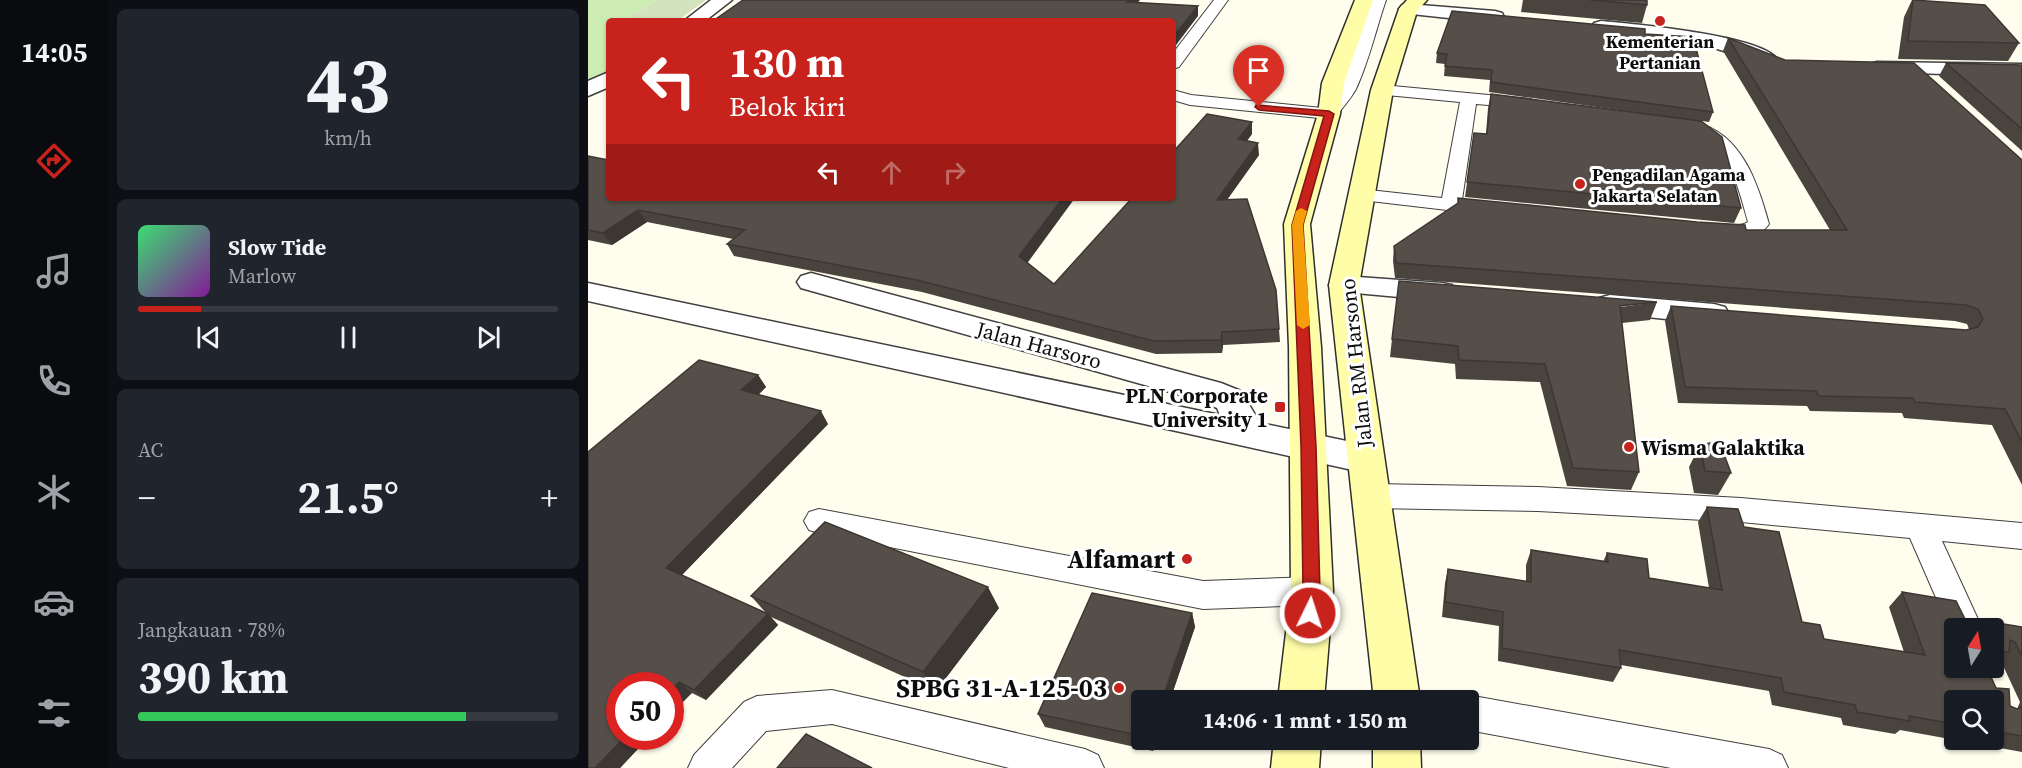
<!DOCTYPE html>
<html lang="id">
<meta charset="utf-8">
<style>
:root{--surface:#171b24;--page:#20242c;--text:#f1f3f6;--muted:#9ea1a6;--line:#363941;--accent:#c7221b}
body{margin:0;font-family:"Source Serif 4",serif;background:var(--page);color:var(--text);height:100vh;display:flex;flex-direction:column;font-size:22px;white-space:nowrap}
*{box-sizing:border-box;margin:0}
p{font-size:20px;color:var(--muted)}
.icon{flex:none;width:33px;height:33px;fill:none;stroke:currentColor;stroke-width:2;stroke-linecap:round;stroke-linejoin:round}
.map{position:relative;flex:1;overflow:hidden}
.side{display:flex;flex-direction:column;gap:9px;padding:9px;background:#0d0f14;width:480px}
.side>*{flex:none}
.hud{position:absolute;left:18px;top:18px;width:570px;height:183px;border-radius:6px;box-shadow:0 2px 4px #0004;background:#c7221b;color:#fff;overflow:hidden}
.needle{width:39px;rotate:11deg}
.fabs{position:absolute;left:1356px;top:618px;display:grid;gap:12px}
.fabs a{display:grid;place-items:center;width:60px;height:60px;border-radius:6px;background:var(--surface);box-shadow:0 2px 4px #0004;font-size:30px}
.speed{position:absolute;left:18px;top:672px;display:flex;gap:12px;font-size:30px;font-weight:700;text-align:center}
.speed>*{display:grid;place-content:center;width:78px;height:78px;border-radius:50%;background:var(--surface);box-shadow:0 2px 4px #0004;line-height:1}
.speed .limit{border:9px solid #d22;background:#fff;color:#111}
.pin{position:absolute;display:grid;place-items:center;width:51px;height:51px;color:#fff;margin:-62px -26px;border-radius:50% 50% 50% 0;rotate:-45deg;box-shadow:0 0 6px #0007}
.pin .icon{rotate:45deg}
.me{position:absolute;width:66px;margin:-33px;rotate:4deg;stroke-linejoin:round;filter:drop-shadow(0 0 4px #0008)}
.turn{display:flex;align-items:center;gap:21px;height:126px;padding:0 24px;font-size:27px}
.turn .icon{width:78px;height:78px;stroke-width:2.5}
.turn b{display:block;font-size:42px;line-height:51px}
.lanes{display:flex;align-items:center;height:57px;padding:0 24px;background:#0003;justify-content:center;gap:30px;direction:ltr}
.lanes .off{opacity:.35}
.big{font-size:45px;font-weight:700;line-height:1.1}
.side .widget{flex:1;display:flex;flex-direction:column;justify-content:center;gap:9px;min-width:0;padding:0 21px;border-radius:9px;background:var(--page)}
.side .dial{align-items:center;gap:0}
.dial b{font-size:78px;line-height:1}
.song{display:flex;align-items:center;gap:18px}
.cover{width:72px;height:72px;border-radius:9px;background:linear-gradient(135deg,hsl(140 70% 55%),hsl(290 70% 35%))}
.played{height:6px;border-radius:3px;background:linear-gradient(90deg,var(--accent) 15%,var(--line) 15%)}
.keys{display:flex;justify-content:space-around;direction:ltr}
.heat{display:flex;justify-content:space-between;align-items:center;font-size:33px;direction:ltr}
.charge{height:9px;border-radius:4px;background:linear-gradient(90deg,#34c759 78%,var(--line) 0)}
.trip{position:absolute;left:543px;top:690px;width:348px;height:60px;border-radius:6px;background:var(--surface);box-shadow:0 2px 4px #0004;font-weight:700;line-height:60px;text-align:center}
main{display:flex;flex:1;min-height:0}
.tab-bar{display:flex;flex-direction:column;width:108px;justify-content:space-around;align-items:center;background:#090b0e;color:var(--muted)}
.tab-bar .icon{width:42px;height:42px}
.tab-bar .on{color:var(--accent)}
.tab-bar b{font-size:27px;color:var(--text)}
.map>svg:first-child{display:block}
.green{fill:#ccecb4}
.cemetery{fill:#d3e3bd}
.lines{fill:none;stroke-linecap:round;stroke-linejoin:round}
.lane-casing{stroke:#404040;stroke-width:2}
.street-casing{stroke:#404040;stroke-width:3}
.secondary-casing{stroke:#2f2f2f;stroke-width:3}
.lane{fill:#fff;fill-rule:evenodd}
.street{fill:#fff;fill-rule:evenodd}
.secondary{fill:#fffda8;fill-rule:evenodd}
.wall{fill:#4a443f;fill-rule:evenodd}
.shaded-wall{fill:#3c3733}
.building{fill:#564f49;stroke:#3c3733;stroke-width:1.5}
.route{fill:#c7221b;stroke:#811612;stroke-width:1.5}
.slow{fill:#f59e0b}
.poi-dot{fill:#c7221b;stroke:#fff;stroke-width:2}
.labels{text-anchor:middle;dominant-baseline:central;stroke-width:6;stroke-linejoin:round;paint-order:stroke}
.far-poi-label{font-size:18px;font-weight:bold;fill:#0d0d0d;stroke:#fff}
.street-label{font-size:21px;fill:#0d0d0d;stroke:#fff}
.poi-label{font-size:21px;font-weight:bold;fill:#0d0d0d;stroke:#fff;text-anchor:end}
.near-poi-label{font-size:26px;font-weight:bold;fill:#0d0d0d;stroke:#fff;text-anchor:end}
</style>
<main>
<nav class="tab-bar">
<b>14:05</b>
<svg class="icon on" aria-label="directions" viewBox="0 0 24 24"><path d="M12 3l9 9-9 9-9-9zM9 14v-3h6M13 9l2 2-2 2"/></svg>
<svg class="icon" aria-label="music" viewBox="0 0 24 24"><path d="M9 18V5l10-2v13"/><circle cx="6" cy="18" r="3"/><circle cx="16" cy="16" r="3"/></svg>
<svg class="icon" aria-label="phone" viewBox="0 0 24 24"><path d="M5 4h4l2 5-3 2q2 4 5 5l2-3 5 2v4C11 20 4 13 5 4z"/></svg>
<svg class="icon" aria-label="climate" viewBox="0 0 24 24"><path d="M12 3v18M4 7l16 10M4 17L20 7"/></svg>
<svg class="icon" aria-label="car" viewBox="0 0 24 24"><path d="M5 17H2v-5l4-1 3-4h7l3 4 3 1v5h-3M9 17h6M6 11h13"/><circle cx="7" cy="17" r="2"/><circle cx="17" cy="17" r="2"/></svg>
<svg class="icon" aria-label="filters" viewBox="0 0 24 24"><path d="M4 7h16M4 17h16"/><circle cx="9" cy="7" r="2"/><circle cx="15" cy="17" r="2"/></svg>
</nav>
<section class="side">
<div class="widget dial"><b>43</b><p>km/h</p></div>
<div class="widget">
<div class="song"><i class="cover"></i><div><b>Slow Tide</b><p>Marlow</p></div></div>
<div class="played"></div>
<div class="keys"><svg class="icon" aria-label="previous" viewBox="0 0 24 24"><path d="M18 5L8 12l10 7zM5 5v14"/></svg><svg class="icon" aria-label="pause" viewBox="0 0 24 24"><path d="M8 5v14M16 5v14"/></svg><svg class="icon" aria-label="next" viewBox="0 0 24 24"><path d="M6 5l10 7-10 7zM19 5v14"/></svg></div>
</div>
<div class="widget"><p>AC</p>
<div class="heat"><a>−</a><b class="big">21.5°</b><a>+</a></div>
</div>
<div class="widget"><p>Jangkauan · 78%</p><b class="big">390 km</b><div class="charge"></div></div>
</section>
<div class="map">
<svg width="1434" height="768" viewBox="0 0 1434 768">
<rect width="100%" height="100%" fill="#fffded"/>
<path class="green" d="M0,0H69L34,21H21V70L0,85Z"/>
<path class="cemetery" d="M69,0H118L89,21H34Z"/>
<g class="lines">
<defs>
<g id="lane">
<path d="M626,0H640L591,67L585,69V53Z"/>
<path d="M784,0H798C788,29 781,61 768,89C762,100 753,109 747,118L741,119L602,105L585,100V90L603,95L734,108L747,96L753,86Z"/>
<path d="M794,85L943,99L945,103L943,107L937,108L888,104L874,200L909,205L912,209L909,213L902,215L765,199L762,195L765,191L772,189L854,198L872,102L788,94L786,90L788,86Z"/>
<path d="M1109,123C1154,134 1170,184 1181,224C1168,243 1142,239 1123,234L1120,230L1123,226C1134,223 1150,229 1160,222C1153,197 1146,167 1128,147C1120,138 1106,136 1100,128L1103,124Z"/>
<path d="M784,484L950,487L1153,498L1434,523V549L1354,541L1394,628H1366V639L1322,538L1153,522L950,511L784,508L774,504L770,496L774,488Z"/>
<path d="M231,509L615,581L724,577L735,581L740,591L735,601L724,605L615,609L231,533L221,530L216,521L221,512Z"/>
<path d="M244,690L497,749L510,755L516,768H421L244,724L178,731L144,768H100L106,755L156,702L169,696Z"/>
<path d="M880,695L1181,749L1194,755L1200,768H1083L880,730V700H867Z"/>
</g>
<g id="street">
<path d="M123,0H144L117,21H96Z"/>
<path d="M820,4L907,11L914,13L916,17L914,21L907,23L814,13L811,9L814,5Z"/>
<path d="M1013,21C1045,24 1172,35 1189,59L1186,63L1179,65L1117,45L1006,31L1004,27L1006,23Z"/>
<path d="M1289,62L1434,64V76L1282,72L1279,68L1282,64Z"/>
<path d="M21,72V87L0,96V81Z"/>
<path d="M223,273L633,383L653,391L672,423L778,445L791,449L796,459L791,469L778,473L0,301V283L632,415L629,408L610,400L213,288L209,282L213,276Z"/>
<path d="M756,276L854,283L864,285L869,292L864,299L854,301L746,291L741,285L746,279Z"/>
<path d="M1022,295L1126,304L1137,307L1141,314L1137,321L1126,324L1011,312L1007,305L1011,298Z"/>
</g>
<g id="secondary">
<path d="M767,0H785L756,83L752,114L722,224L733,347L745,591L736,700H690L703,591L701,347L696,224L730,114L734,83Z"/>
<path d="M819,0H839L829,11L805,90L771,285L832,700H786L741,285L783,90L811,9Z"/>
<path d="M686,740H733L731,768H683Z"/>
<path d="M785,740H832L833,768H785Z"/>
</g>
</defs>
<use href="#lane" class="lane-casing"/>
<use href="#street" class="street-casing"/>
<use href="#secondary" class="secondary-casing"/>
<use href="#lane" class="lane"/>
<use href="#street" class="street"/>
<use href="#secondary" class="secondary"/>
</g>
<g class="wall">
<path d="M935,0H1059V5L1054,23L933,12Z"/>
<path d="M1324,0L1431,43L1420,61L1310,59L1316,17Z"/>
<path d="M1057,34L1125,112L1121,122L1114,121L1153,208L1146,223L877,197L886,133L898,134L900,108L903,94L1052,113L901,92L902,80L856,76L857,64L848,63L849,53Z"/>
<path d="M1140,38L1434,160V485L1404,425L1316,418L1314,413L1222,411L1219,406L1090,403L1077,321L1083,306L1378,330L1381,329L1379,324L1367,321L807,278L805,261L806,246L1158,230H1242L1135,51Z"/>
<path d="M1358,63L1434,65V151L1351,76Z"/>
<path d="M664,134L659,141L671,155L639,200L691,329L692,342L635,345L634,353L568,354L334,292L146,256L139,244L145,239L59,222L24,245L0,240V156L439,263L466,284Z"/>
<path d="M1069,302L1062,320L1034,323L1051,472L1043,490L979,486L952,382L868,379L867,364L802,357L804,339Z"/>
<path d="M170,375L178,387L170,395L240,424L94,575L178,613L163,596L411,608L348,691L183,617L190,625L118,700L104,693L32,736H62L32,768H0Z"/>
<path d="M1112,445L1143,473L1130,495L1106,493L1101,467Z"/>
<path d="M1119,507L1156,527L1214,622L1236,639L1316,652L1301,607L1314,592L1379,623L1384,619L1434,627V752L1312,730L1307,734L1255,725L1253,718L1184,705L1181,691L1033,665V668L1025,682L910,661L911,626L854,617L857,583L860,569L938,582V565L943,550L1015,562L1019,553L1061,578L1121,588L1110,522ZM1366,628H1406V664L1412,659L1432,702L1429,709L1422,706ZM1366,700H1406V740H1366Z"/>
<path d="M604,613L607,627L582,700H554V740H569L565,751L457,727L450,714Z"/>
</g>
<g class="shaded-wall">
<path d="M541,0H552L541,12L539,2Z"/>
<path d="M610,6V16L585,49V37Z"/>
<path d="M664,122V134L650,151V139Z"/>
<path d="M670,143L671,155L630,212L629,200Z"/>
<path d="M475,198H487L435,269L431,256Z"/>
<path d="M50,210L59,222L24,245L15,233Z"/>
<path d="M634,332L635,345L634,353L633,340Z"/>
<path d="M170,375L178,387L162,403L153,390Z"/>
<path d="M233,411L240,424L90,579L78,568Z"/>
<path d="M400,587L411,608L348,691L335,672Z"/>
<path d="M604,613L607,627L582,700H574Z"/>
<path d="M180,614L190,625L118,700L106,690Z"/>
<path d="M91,682L104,693L82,715V691Z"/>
<path d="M38,736H62L32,768H7Z"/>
<path d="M562,740H569L565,751Z"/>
</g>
<g class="building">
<path d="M155,0H541L539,2L610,6L585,37V21H125Z"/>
<path d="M1002,0H1059V5Z"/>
<path d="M1325,0L1397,5L1431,43L1320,41Z"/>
<path d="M864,11L1057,29V34L1105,37L1125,112L903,82L904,70L857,66L859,54L849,53Z"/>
<path d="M1140,38L1197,60L1326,63L1434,160V442L1417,409L1327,402L1325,398L1231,396L1228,391L1097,387L1083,306L1378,330L1390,327L1395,319L1390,309L1378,305L808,263L806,246L870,203V198L1109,222L1157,225L1158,230H1259Z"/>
<path d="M1358,63L1434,65V129Z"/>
<path d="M903,94L1113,121L1134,137L1153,208L879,182L886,133L899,134Z"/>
<path d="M619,114L664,122L650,139L670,143L629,200L659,199L688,290L691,329L634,332L633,340L566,341L329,280L139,244L157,230L50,210L15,233L0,230V156L21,160V198H475L431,256L466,284L544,198H585V152Z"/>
<path d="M811,281L1069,302L1032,306L1051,472L985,468L957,364L871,360L870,346L804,339Z"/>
<path d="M111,360L170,375L153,390L233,411L78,568L180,614L106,690L91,682L82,691V686H32V736H38L7,768H0V452Z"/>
<path d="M1131,441L1143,473L1117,471L1112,445Z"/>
<path d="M1119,507L1150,509L1156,527L1191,532L1214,622L1232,625L1236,639L1337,655L1314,592L1368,601L1381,627L1384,625V619L1434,627V656L1427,642L1422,640L1421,652H1406V628H1366V668H1399L1408,688L1421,689L1422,706L1429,709L1434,707V736L1406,731V700H1366V724L1321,716L1322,721L1269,712L1267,705L1196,692L1193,678L1031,650L1033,668L914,648L915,612L857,602L860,569L943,582V550L1020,562L1019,553L1059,559L1061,578L1134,590Z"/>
<path d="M237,522L400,587L335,672L163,596Z"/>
<path d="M504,593L604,613L574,700H554V736L450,714Z"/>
<path d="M218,734L284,768H189Z"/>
</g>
<path class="route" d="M668,105L741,111L746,114L715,225L728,446L732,591L728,618L722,621L716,618L713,613L715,591L713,446L704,225L736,116L671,110L667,107Z"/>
<path class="slow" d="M713,208L719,211L715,225L722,325L715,329L709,325L704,225L708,211Z"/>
<g class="poi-dot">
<circle cx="1072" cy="21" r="6"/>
<circle cx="992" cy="184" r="6"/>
<rect x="686" y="401" width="12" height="12" rx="3"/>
<circle cx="1041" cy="447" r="6"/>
<circle cx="599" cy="559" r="6"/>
<circle cx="531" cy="688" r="6"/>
</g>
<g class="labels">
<g class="far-poi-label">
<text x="1072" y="41">Kementerian<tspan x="1072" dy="21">Pertanian</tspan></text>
<text x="1004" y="174" text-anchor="start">Pengadilan Agama<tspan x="1004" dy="21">Jakarta Selatan</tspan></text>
</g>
<g class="street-label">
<text transform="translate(451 345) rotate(15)">Jalan Harsoro</text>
<text transform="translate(768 363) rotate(-96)">Jalan RM Harsono</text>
</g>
<g class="poi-label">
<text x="680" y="395">PLN Corporate<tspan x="680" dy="24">University 1</tspan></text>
<text x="1053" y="447" text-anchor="start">Wisma Galaktika</text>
</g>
<g class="near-poi-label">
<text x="587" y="559">Alfamart</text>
<text x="519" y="688">SPBG 31-A-125-03</text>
</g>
</g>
</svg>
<div class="fabs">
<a><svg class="needle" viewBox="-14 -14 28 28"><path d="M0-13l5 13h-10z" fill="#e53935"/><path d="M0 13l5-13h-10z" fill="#9ea1a6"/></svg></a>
<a><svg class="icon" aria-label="search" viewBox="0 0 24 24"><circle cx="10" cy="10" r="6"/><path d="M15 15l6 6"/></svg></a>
</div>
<div class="speed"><div class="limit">50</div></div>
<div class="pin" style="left:671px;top:107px;background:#d93025"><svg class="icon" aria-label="arrive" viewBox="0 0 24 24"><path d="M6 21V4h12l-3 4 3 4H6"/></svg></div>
<svg class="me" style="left:722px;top:613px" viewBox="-20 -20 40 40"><circle r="17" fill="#c7221b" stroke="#fff" stroke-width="3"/><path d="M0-11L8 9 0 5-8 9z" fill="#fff"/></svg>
<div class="trip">14:06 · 1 mnt · 150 m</div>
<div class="hud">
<div class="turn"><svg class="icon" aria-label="left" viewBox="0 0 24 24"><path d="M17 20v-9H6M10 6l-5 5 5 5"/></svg><div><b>130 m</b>Belok kiri</div></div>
<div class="lanes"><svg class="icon" aria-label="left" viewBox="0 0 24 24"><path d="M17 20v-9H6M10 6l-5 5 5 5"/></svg><svg class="icon off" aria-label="ahead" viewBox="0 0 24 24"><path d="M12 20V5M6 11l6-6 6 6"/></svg><svg class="icon off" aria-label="right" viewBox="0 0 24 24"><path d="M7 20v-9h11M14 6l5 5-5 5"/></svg></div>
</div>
</div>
</main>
